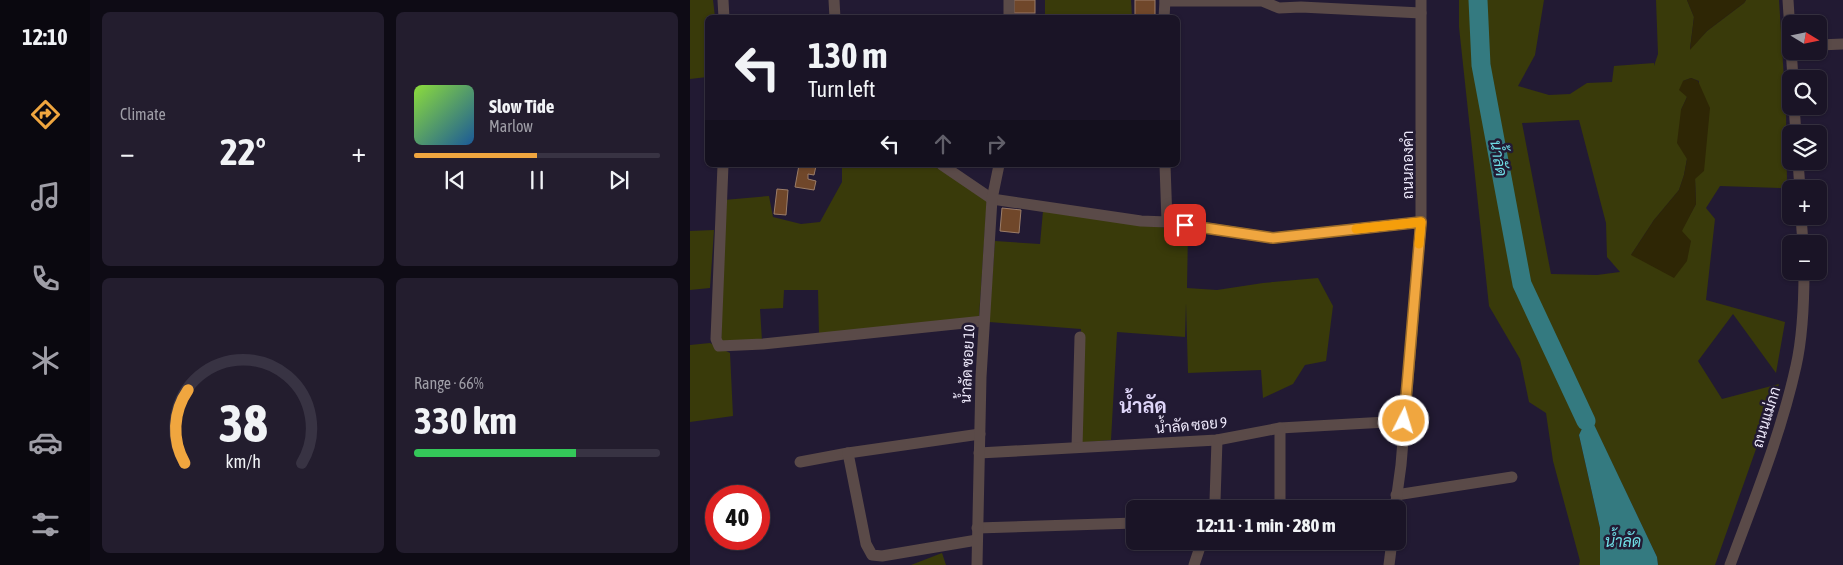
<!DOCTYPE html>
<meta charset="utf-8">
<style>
:root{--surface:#1a1426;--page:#231d2e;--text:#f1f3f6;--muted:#9f9ea7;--line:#383343;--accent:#f0a63f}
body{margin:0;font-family:"Asap Condensed",Sarabun,sans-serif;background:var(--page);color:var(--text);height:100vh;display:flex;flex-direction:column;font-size:19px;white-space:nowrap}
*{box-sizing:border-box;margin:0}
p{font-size:16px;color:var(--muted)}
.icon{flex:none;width:28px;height:28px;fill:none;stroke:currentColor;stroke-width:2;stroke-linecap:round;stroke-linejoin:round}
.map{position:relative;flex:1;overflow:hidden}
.panel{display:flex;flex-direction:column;gap:12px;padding:12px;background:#0e0b15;width:600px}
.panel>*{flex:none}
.guide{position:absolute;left:15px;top:15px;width:475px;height:152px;border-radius:8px;box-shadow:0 1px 4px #0004,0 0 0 1px var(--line);background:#1a1426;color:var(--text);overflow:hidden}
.needle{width:32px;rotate:100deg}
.controls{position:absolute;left:1092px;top:15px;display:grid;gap:10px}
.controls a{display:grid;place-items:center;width:45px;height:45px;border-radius:8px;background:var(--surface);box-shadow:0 1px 4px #0004,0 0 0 1px var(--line);font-size:25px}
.speed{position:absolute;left:15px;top:485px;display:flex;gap:10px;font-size:25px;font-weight:700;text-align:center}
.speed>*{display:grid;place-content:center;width:65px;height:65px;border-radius:50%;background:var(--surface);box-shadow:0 1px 4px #0004,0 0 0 1px var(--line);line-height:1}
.speed .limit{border:8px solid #d22;background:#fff;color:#111}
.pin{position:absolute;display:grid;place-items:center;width:42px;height:42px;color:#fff;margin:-21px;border-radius:10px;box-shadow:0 2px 8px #0006}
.me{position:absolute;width:55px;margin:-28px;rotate:5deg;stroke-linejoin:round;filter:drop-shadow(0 0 4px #0008)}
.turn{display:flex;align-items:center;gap:18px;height:105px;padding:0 20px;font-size:22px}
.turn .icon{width:65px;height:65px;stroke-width:2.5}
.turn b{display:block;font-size:35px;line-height:42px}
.lanes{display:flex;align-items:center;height:48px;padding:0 20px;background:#0003;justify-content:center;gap:25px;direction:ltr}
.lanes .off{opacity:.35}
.big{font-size:38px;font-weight:700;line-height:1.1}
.panel .card{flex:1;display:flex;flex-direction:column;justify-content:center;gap:8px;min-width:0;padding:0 18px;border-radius:8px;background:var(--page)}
.panel .dial{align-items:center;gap:0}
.dial svg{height:130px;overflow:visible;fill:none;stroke:var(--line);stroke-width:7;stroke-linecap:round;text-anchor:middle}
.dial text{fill:var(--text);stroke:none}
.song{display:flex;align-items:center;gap:15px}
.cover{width:60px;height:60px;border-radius:8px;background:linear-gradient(135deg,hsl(90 70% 55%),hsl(210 70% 35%))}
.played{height:5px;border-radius:2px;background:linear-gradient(90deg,var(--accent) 50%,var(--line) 50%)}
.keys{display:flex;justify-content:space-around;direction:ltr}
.heat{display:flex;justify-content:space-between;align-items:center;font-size:28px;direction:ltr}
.charge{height:8px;border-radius:4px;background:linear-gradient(90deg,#34c759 66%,var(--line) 0)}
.panel .tiles{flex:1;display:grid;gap:12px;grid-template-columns:repeat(2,1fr)}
.trip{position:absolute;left:436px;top:500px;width:280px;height:50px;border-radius:8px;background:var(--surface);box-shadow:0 1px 4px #0004,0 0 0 1px var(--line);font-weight:700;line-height:50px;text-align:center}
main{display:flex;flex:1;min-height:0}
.tabs{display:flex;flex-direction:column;width:90px;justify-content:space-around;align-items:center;background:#0a080f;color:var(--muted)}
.tabs .icon{width:35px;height:35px}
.tabs .active{color:var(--accent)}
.tabs b{font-size:22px;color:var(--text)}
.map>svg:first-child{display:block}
.green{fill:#393a0a;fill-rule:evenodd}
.sand{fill:#2e2605}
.water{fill:#347a80}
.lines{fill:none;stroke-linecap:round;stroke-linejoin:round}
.river{stroke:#347a80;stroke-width:19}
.building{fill:#70472a;stroke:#9b7d69}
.minor{stroke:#5a4a48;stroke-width:11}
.route-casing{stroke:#9c6c29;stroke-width:12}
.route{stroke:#f0a63f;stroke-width:9}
.slow{stroke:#f59e0b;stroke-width:9}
.labels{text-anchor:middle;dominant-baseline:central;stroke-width:5;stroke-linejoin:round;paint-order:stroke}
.street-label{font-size:15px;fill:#eee9fb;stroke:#221a33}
.water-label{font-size:16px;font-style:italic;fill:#6fdce5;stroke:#221a33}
.district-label{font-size:20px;font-weight:bold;fill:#ded5f8;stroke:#221a33}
</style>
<main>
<nav class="tabs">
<b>12:10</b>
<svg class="icon active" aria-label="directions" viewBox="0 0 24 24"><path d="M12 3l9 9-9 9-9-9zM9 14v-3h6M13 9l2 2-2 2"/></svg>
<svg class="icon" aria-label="music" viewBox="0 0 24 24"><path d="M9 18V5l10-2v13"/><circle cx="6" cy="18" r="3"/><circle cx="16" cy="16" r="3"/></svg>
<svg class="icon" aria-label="phone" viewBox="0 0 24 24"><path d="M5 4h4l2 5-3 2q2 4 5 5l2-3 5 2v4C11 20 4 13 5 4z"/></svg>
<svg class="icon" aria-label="climate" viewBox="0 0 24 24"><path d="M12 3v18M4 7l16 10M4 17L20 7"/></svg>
<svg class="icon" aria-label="car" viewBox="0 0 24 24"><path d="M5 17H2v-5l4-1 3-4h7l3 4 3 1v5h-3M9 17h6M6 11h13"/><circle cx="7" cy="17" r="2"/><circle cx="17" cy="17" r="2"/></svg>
<svg class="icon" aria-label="filters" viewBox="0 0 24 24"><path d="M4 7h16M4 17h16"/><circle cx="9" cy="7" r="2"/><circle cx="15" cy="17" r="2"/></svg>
</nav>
<section class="panel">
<div class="tiles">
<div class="card"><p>Climate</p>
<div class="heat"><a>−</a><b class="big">22°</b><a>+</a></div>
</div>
<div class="card">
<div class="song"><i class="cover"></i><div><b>Slow Tide</b><p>Marlow</p></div></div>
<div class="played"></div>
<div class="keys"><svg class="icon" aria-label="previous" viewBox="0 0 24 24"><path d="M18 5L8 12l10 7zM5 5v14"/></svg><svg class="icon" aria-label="pause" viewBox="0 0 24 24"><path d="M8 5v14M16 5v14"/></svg><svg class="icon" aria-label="next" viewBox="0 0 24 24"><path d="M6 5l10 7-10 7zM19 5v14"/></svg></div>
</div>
<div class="card dial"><svg viewBox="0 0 100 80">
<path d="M14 69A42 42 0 1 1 86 69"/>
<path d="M14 69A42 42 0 0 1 16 24" stroke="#f0a63f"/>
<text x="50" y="56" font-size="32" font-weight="700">38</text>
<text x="50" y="72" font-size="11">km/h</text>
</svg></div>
<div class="card"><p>Range · 66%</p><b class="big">330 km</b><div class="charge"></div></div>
</div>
</section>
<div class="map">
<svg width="1153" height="565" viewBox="0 0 1153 565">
<rect width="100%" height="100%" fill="#221a33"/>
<g class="green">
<path d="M0,0H23L25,17L18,18L17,77L0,79Z"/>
<path d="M355,0H441L442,17H355Z"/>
<path d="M769,0H854L845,55L828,86L859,95L880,94L897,83L922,82L924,66L964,63V66L968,54L966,0H997L1004,17L1000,49L1017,31L1054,3L1056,0H1089L1096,111L1097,184L1091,188L1030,186L1016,208L1025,219L1016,300L1095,322L1086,373L1043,314L1008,361L1032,399L1089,384L1025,565H968L967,557L899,415L889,435L910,528V565H889L890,561L863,461L856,413L839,402L830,359L799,306L769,27ZM1001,78L1009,81L1005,179L1006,204L991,231L941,255L964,220L989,190L994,175L997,159L991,110L997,97L993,81ZM889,120L916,223L917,257L930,272L907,275L861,274L832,123Z"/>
<path d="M152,165H242L297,199L289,317L129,335L128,290H94L93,308L70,309L72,341L31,344L34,200L79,196L83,217L111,224L130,222L152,182Z"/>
<path d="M353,211L498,231L497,288L527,290L573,283L628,278L643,306L636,361L615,365L603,384L573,398L571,370L498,373L496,303L495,337L427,332L421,440L387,443L391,329L299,322L305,241L350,244Z"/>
<path d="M24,230L20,288L0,290V231Z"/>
<path d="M20,343L40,353L43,416L0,422V345Z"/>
<path d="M252,553L256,565H221Z"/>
</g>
<g class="sand">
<path d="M997,0H1056L1054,3L1017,31L1000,50L1004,17Z"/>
<path d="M1001,78L1008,81L1020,108L1014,171L1005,179L1006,204L992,231L1001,241L997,261L984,278L941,255L964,220L989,190L994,175L997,159L987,143L991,110L997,97L989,90L993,81Z"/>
</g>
<path class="water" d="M899,414L967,557L968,565H910V528L889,435Z"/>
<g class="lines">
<path class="river" d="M788,0L791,65L832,284L896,421"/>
</g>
<g class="building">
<rect x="324" y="0" width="21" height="13"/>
<rect x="445" y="0" width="20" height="18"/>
<path d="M109,165L126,166L124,175L118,174V179L126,181L124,190L105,187Z"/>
<path d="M87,189L98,190L96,215L84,214Z"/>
<path d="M312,208L331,210L329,233L310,231Z"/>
</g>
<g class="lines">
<g class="minor">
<path d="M33,0L34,18"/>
<path d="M144,0L145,18"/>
<path d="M319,0V18"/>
<path d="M1098,0L1103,79"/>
<path d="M475,1H572L589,8L611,7L731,13"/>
<path d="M474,18L475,0"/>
<path d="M1129,45L1153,44"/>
<path d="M1104,106L1106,134"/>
<path d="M1108,161L1110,189"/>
<path d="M33,165L26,339L29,346L73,344L294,321"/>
<path d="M252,165L302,199L451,221L477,222L583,238L731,222"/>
<path d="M475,165L477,222"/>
<path d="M1111,216L1113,244"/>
<path d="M387,447L390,337"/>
<path d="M289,453L527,440L590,428L714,421"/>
<path d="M110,462L158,453"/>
<path d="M706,495L822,477"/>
<path d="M522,509L525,501L527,440"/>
<path d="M590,509V428"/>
<path d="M705,509L711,465L731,222V0"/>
<path d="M287,528L445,523"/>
<path d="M287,540L192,556L182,555L176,544L158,453L290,434"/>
<path d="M287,565L291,377L302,199L309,165"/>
<path d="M504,565L512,541"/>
<path d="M699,565L702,541"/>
<path d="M1040,565C1064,500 1091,434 1106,366C1113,335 1114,303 1114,271"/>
</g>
</g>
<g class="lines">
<defs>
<path id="route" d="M495,225L583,238L731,222L714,421"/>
</defs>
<use href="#route" class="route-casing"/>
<use href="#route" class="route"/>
<path class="slow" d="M666,229L731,222L729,244"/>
</g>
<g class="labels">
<g class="street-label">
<text transform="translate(717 165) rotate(-90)">ถนนกองคำ</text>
<text transform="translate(277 364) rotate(-87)">น้ำลัด ซอย 10</text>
<text transform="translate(1076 417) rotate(-73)">ถนนแม่กก</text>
<text transform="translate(501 425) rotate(-5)">น้ำลัด ซอย 9</text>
</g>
<g class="water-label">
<text transform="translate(809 158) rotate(80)">น้ำลัด</text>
<text x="933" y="541">น้ำลัด</text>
</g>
<g class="district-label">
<text x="453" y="405">น้ำลัด</text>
</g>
</g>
</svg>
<div class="controls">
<a><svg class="needle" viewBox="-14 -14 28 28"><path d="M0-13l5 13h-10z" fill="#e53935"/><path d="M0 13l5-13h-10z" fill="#9f9ea7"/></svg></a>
<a><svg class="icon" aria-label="search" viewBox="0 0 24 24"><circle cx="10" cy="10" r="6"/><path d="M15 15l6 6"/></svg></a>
<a><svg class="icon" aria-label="layers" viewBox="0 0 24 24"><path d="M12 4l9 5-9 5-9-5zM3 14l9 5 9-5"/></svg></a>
<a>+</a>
<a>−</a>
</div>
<div class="speed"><div class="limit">40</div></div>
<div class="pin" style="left:495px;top:225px;background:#d93025"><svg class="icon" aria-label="arrive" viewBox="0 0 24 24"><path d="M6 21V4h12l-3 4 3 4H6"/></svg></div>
<svg class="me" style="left:714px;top:421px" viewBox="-20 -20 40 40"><circle r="17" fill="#f0a63f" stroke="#fff" stroke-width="3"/><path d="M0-11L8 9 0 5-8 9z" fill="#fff"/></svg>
<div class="trip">12:11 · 1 min · 280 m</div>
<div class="guide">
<div class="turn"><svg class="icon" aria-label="left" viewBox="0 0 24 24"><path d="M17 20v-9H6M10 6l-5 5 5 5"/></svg><div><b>130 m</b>Turn left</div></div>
<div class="lanes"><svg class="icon" aria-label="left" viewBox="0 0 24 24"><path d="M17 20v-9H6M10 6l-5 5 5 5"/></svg><svg class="icon off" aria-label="ahead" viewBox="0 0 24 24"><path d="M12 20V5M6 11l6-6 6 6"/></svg><svg class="icon off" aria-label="right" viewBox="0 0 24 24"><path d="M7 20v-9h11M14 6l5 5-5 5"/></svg></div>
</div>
</div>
</main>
